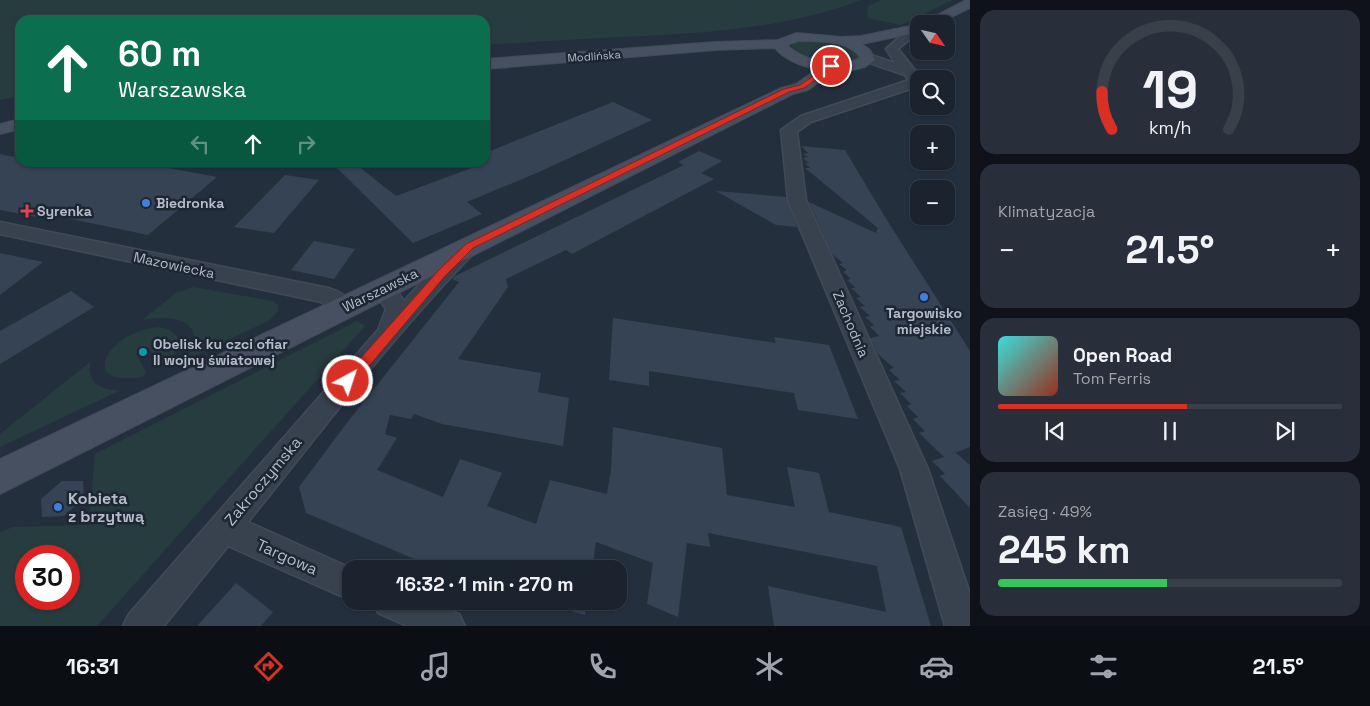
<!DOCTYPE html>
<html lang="pl">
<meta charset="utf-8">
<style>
:root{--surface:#1b232e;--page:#282f3a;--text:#f1f3f6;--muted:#a0a4aa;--line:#39404a;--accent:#d93025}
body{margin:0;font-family:"Space Grotesk",sans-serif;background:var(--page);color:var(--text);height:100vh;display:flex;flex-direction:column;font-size:19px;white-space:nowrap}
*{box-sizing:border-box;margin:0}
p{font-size:16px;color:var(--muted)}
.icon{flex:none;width:28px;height:28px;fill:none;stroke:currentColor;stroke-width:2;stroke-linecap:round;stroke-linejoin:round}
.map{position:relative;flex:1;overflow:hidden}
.drawer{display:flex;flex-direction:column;gap:10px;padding:10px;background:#0f1319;width:400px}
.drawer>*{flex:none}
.guide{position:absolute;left:15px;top:15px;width:475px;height:152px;border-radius:15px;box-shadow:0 1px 4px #0004,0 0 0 1px var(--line);background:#0b6e4f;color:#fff;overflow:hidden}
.needle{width:32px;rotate:124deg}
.tools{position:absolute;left:910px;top:15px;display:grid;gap:10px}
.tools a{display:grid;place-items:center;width:45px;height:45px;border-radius:10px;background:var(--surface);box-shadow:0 1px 4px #0004,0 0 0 1px var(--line);font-size:25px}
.speed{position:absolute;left:15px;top:545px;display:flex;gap:10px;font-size:25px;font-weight:700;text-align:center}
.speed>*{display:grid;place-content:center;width:65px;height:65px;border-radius:50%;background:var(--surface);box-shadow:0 1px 4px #0004,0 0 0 1px var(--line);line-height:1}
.speed .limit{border:8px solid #d22;background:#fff;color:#111}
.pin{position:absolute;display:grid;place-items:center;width:42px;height:42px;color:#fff;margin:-21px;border:2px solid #fff;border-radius:50%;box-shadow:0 1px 5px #0007}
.me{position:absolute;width:55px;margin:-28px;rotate:40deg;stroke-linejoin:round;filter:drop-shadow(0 0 4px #0008)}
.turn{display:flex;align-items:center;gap:18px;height:105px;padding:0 20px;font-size:22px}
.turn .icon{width:65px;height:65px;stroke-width:2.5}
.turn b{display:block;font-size:35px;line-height:42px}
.lanes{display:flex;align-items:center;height:48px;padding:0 20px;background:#0003;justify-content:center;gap:25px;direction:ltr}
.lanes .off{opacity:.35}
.big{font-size:38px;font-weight:700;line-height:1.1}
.drawer .card{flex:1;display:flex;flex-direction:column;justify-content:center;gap:8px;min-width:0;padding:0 18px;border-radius:15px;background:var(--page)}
.drawer .dial{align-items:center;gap:0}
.dial svg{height:130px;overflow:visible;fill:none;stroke:var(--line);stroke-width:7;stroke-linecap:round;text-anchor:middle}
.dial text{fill:var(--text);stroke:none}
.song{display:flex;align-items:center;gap:15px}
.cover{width:60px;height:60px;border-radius:8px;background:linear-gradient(135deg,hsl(180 70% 55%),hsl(10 70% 35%))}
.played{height:5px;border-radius:2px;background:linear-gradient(90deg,var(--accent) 55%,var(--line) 55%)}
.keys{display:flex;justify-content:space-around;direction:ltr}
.heat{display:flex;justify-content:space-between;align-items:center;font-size:28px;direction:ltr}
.charge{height:8px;border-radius:4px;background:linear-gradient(90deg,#34c759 49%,var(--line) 0)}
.trip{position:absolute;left:342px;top:560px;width:285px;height:50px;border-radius:15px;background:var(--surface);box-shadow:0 1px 4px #0004,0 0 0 1px var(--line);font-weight:700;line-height:50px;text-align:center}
.tabs{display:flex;height:80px;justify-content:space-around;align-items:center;background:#0b0e12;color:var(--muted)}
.tabs .icon{width:35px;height:35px}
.tabs .current{color:var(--accent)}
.tabs b{font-size:22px;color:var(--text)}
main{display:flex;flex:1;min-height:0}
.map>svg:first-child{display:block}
.green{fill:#263c3f;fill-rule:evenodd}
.building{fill:#364354}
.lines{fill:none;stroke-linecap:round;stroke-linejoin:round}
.street-casing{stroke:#414a57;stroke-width:3}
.secondary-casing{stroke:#414a57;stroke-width:2}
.street{fill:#38414e;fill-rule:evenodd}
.secondary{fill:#465061;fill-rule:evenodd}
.route{fill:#d93025;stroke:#8d1f18}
.shop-dot{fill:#3f7fe0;stroke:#1d2633;stroke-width:2}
.health-dot{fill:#e0444e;stroke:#1d2633;stroke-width:2}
.culture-dot{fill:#0f9aa8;stroke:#1d2633;stroke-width:2}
.labels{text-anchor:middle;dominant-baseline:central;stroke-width:5;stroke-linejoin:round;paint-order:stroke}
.far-street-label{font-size:11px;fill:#b4bcc9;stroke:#1d2633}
.poi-label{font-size:14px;font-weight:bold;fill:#b4bcc9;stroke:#1d2633;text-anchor:start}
.street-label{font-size:14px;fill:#b4bcc9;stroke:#1d2633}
.near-street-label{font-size:16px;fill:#b4bcc9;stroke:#1d2633}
.near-poi-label{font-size:16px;font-weight:bold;fill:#b4bcc9;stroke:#1d2633;text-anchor:start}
</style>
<main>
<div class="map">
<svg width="970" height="626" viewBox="0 0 970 626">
<rect width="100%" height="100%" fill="#242f3e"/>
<g class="green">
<path d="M0,0H861C786,29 702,33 622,37C576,39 531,42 485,45V20H20V96L0,100Z"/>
<path d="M881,0H953L901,25L867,18L868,6Z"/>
<path d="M804,40C820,41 850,39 858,57C847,70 801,61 791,48L794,43Z"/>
<path d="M193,287L273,301L278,305V312L268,321L186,360C210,320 174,314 142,320L176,293Z"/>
<path d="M357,321L365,326L97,626H0V532L13,527L89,525L95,454ZM69,556V599H26V556Z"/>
<path d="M159,327C186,332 181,348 166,364H160L148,347L136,354L146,372L142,377C77,388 107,331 159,327Z"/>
<path d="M90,362C88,385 99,388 119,391L0,447V434Z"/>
</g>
<g class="building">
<path d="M613,102L652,120L539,172L467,202L482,214L413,243L335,166L338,162H353L396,196L485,163V153Z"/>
<path d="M801,146L845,150L885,217L970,351V447L950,455L956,453L970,465V508L940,476L945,474L932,461L944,457L919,433L925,431L913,419L918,417L907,406L911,404L900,393L906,392L894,381L900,380L889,370L894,368L878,354L870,338L879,336L870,327L874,325L865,317L870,316L860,307L865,306L856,298L861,297L851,288H856L847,280L851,279L843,272L847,270L839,264L843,263L832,254L809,202L876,233L878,228L805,168H810L805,163H809L803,158L808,157L803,154L808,153Z"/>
<path d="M699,151L722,161L701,173L714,179L572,254L566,250L506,279L508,287L458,359L541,373L538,392L569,398L563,446L442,424L414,414L411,419L390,415L385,434L397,438L377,470L443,497L460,459L502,473L487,506L536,524L550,480L607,494L611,470L613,427L722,448L727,495L795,507L787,467L819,473L829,512L901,527L931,626H774L768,586L886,612L877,566L708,533L710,547L687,543L678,617L647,604L653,563L596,542L592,569H438L306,513L299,487L346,424L459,282L452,279L455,276L684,165L678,162Z"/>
<path d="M0,154L20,158V162H136L217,177L148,235L47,214L42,218L0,210Z"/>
<path d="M285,175L319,180L274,233L234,227Z"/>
<path d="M716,191L786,197L797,227L776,225Z"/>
<path d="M314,241L355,249L334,279L291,270Z"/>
<path d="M0,253L43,262L0,295Z"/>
<path d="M71,291L94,307L0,364V331Z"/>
<path d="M613,318L776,343L774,337L829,345L858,419L798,410L794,393L649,371V386L609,380Z"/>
<path d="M62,481H83L84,498L64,516L42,517L41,499Z"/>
<path d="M236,583L273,612L261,626H197Z"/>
<path d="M535,601H587L585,615Z"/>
</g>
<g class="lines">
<defs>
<g id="street">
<path d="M915,26L919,27V31L898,49L919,75L921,79H919V84L916,87L811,122L797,132L806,200L928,469L970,594V626H945L900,469L788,200L781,130L801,116L906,81L908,79L905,75L864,61L862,58L868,54L895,63L886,49L911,27Z"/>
<path d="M0,222L328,288C339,291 350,298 355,308L352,314C338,318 332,310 321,302L0,234Z"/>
<path d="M469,241L476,243L479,247L476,251C393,335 322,431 248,522L353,569H351L352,601L228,546L164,626H123L129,614L378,330L386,309L372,289L375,284C391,279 396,290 404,301C418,286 451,246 469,241Z"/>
<path d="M373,601H431L459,614L465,626H407L378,613Z"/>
</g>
<g id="secondary">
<path d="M966,0H970V8L937,24H920Z"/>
<path d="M915,25L919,26V32L862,44L870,50L875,60L865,67L849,71H834L808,90L793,94L0,494V459L781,88L796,84L817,69C801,66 786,61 775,48L716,50L485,69V59L716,42L778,40L797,33L842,37L861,36ZM798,41C815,41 851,40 860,58C839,69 805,61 788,46L790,44Z"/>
<path d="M20,119V129L0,134V124Z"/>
</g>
</defs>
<use href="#street" class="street-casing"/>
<use href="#secondary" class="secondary-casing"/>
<use href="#street" class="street"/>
<use href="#secondary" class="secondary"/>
</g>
<path class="route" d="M831,64L834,66L833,68L804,88L789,92L473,248L445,276L353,385L348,386L344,385L342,381L344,377L438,271L466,244L784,89L800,85Z"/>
<g class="shop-dot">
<circle cx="146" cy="203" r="5"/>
<circle cx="924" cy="297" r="5"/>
<circle cx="58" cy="507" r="5"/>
</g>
<path class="health-dot" d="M24.5 203.5h5v5h5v5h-5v5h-5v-5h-5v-5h5z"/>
<circle class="culture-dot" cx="143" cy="352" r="5"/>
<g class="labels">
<g class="far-street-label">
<text transform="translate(594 56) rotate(-4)">Modlińska</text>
</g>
<g class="poi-label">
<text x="156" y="203">Biedronka</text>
<text x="37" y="211">Syrenka</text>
<text x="924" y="313" text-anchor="middle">Targowisko<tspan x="924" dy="16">miejskie</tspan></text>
<text x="153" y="344">Obelisk ku czci ofiar<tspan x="153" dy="16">II wojny światowej</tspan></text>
</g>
<g class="street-label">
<text transform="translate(174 265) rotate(12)">Mazowiecka</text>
<text transform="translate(380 290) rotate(-26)">Warszawska</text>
<text transform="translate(851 324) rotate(67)">Zachodnia</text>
</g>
<g class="near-street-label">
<text transform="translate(263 481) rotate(-50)">Zakroczymska</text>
<text transform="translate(287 557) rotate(24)">Targowa</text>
</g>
<g class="near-poi-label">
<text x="68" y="498">Kobieta<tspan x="68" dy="18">z brzytwą</tspan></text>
</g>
</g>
</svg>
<div class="tools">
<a><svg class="needle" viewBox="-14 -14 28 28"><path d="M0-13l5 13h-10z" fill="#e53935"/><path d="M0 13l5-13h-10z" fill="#a0a4aa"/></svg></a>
<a><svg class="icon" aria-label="search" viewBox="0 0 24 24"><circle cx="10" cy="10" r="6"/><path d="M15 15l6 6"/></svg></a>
<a>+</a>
<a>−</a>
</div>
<div class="speed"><div class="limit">30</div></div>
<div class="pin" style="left:831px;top:66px;background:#d93025"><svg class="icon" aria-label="arrive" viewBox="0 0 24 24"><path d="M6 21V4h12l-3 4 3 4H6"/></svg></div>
<svg class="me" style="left:348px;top:381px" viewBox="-20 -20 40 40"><circle r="17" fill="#d93025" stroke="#fff" stroke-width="3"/><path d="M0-11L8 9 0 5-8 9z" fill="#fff"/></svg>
<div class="trip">16:32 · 1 min · 270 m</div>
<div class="guide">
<div class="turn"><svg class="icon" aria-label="ahead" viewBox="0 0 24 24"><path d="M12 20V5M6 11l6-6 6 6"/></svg><div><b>60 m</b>Warszawska</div></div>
<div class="lanes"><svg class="icon off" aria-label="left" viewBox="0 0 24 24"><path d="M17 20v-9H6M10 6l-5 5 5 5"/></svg><svg class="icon" aria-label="ahead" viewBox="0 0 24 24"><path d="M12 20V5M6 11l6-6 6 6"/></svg><svg class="icon off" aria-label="right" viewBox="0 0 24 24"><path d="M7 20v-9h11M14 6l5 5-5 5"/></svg></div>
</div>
</div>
<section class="drawer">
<div class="card dial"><svg viewBox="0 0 100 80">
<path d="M14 69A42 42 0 1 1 86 69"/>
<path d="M14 69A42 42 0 0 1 8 46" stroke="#d93025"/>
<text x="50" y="56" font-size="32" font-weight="700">19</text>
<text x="50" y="72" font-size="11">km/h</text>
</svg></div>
<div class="card"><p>Klimatyzacja</p>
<div class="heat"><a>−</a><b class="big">21.5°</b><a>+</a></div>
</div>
<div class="card">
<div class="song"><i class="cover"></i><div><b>Open Road</b><p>Tom Ferris</p></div></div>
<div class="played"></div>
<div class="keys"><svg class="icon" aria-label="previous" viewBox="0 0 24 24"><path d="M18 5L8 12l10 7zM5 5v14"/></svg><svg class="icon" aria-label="pause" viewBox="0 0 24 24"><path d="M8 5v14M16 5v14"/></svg><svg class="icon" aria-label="next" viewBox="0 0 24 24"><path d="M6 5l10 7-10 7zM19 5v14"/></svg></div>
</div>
<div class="card"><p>Zasięg · 49%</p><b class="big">245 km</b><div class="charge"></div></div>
</section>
</main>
<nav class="tabs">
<b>16:31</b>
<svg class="icon current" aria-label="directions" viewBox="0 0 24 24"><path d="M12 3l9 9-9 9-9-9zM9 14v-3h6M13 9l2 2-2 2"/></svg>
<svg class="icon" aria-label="music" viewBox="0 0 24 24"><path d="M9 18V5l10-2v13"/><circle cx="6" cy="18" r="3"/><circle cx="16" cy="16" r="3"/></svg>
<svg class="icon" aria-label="phone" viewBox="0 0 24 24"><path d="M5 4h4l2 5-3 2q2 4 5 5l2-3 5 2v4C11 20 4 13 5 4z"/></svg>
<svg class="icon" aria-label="climate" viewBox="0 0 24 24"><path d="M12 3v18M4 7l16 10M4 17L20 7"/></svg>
<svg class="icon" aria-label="car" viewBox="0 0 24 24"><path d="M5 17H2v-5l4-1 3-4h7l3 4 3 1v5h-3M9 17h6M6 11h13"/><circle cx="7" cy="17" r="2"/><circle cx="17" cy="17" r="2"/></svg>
<svg class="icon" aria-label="filters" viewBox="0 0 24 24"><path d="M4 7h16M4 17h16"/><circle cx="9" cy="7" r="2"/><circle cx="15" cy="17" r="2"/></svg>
<b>21.5°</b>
</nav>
